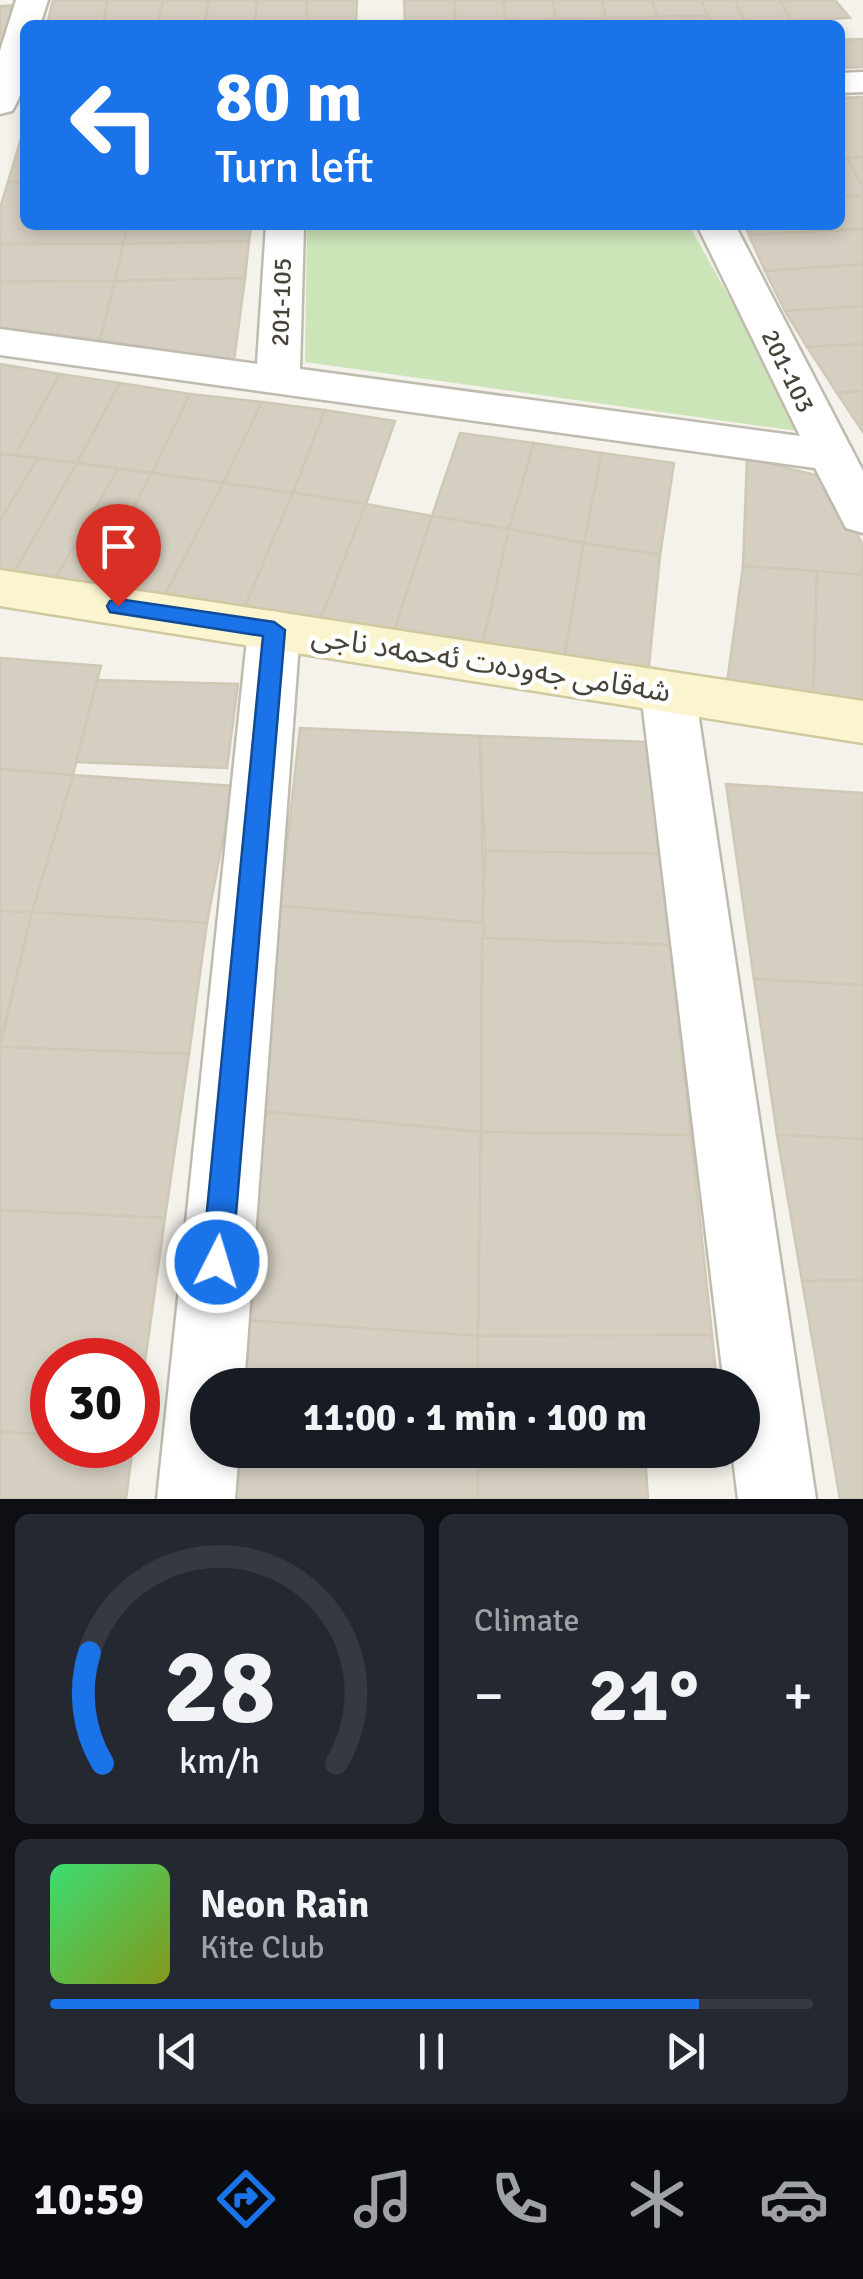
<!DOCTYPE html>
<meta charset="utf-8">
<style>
:root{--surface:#171b24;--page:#242831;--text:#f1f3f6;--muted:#9ea1a6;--line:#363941;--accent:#1a73e8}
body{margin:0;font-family:Signika,"Noto Sans Arabic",sans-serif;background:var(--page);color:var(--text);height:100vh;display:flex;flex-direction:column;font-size:38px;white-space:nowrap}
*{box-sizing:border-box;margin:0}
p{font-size:32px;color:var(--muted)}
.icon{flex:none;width:55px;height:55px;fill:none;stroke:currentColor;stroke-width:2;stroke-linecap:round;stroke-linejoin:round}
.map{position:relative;height:1499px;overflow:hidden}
.sheet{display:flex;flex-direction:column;gap:15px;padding:15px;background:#0d0f14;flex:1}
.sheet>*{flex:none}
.top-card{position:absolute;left:20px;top:20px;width:825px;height:210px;border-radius:15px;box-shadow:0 5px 15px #0003;background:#1a73e8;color:#fff;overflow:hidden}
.speed{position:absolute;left:30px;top:1338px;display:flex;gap:20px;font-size:50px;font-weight:700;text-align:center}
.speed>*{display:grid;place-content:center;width:130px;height:130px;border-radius:50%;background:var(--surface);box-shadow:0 5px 15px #0003;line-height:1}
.speed .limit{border:15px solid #d22;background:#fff;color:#111}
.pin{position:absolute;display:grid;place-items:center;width:85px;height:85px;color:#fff;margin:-102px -42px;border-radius:50% 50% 50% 0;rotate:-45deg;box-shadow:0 0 10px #0007}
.pin .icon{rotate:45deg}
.me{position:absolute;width:110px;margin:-55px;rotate:5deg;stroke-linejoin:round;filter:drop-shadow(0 0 8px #0008)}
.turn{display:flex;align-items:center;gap:35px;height:210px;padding:0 30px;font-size:45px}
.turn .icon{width:130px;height:130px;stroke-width:2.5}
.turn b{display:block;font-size:70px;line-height:85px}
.big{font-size:75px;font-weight:700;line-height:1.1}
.sheet .widget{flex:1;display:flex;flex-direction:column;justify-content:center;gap:15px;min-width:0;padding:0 35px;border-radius:15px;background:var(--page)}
.sheet .dial{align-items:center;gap:0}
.dial svg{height:260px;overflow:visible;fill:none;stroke:var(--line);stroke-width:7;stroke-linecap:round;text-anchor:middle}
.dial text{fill:var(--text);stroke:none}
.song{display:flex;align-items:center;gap:30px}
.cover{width:120px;height:120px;border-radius:15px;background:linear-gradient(135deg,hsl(140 70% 55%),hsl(70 70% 35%))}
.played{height:10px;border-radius:5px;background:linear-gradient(90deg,var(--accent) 85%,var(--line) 85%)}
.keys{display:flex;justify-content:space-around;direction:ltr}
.heat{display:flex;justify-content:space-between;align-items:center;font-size:55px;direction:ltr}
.sheet .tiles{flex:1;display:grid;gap:15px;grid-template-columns:1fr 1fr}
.widget:last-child{grid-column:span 2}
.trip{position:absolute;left:190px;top:1368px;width:570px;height:100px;border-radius:50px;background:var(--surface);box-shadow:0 5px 15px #0003;font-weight:700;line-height:100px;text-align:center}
.menu{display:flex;height:160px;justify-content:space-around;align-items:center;background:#090b0e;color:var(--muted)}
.menu .icon{width:70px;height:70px}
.menu .current{color:var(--accent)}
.menu b{font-size:45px;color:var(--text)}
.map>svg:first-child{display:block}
.green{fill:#cbe4b8}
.building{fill:#d5cfc1;stroke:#cfc8b5;stroke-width:2.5}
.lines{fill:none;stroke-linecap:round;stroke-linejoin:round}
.street-casing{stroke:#bfbbae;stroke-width:5}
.secondary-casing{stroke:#d0c89f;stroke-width:5}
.street{fill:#fff;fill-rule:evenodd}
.secondary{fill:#faf5cf;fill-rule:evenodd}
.route{fill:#1a73e8;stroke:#114b97;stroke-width:2.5}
.labels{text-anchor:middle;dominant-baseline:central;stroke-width:9;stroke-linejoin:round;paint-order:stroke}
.far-street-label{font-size:25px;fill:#484439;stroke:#fff}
.street-label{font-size:30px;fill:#484439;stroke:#fff}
</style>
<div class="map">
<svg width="863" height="1499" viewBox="0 0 863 1499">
<rect width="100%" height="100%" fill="#f4f2eb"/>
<path class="green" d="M307,225H689L804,432L305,362Z"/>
<g class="building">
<path d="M53,0H108L103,25H47Z"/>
<path d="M108,0H163L158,25H103Z"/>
<path d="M163,0H209L204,25H158Z"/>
<path d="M209,0H257L255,25H204Z"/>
<path d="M257,0H307V25H255Z"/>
<path d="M307,0H357L356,25H307Z"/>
<path d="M404,0H454L456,24H405Z"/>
<path d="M454,0H503L507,23L456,24Z"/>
<path d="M503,0H553L556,19L506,20Z"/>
<path d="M553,0H602L606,18L556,19Z"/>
<path d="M602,0H652L657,17L606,18Z"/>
<path d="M652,0H701L709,16L657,17Z"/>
<path d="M701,0H735L746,23H711Z"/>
<path d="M735,0H780L791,21L746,23Z"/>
<path d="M780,0H835L850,18L791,21Z"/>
<path d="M20,5L2,50H0V6Z"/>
<path d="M709,16L712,25H659L657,17Z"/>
<path d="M657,17L659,25H608L606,18Z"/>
<path d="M606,18L608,25H557L556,19Z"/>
<path d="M556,19L557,25H507L506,20Z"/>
<path d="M863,39V67L840,68V40Z"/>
<path d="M863,97V157L840,159V98Z"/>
<path d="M25,125V182H8Z"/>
<path d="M863,157V187L847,158Z"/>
<path d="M847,158L863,187V196L840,197V159Z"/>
<path d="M8,182H25V225H128L123,244H0V208Z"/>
<path d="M863,196V229L749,235L745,225H840V197Z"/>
<path d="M128,225H251L249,241L123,244Z"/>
<path d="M863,229V264L765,271L749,235Z"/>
<path d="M249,241L245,278L115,281L123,244Z"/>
<path d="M0,244H123L115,281L0,282Z"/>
<path d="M863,264V306L785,311L765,271Z"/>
<path d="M245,278L234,360L100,340L115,281Z"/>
<path d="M115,281L100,340L0,328V282Z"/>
<path d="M863,306V344L807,347L785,311Z"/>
<path d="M863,344V391L837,393L807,347Z"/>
<path d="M0,364L60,374L15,455L0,454Z"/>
<path d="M60,374L120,383L77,463L15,455Z"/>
<path d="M120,383L190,394L152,473L77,463Z"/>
<path d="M863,391V432L837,393Z"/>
<path d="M190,394L262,402L223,483L152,473Z"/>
<path d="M262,402L325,410L293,493L223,483Z"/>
<path d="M325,410L395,421L366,504L293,493Z"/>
<path d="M460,433L534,443L509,529L432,516Z"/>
<path d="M534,443L602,453L584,543L509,529Z"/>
<path d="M602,453L674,463L660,555L584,543Z"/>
<path d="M0,454L38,458L0,521Z"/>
<path d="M38,458L77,463L11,578L0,577V521Z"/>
<path d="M747,458L832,479L863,546V575L743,566Z"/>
<path d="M77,463L118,469L53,583L11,578Z"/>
<path d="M118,469L152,473L89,588L53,583Z"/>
<path d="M152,473L223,483L163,599L89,588Z"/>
<path d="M223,483L293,493L243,611L163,599Z"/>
<path d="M293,493L366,504L319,623L243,611Z"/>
<path d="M366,504L432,516L393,635L319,623Z"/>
<path d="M432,516L509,529L481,651L393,635Z"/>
<path d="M509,529L584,543L563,663L481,651Z"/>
<path d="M584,543L660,555L648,675L563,663Z"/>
<path d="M743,566L817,571L813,707L725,698Z"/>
<path d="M817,571L863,575V715L813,707Z"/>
<path d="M0,658L101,666L73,775L0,769Z"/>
<path d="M97,680L238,684L227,768L76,762Z"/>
<path d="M300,728L480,736L484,923L280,906Z"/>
<path d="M480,736L648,742L662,854L485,851Z"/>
<path d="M0,769L73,775L32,912L0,911Z"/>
<path d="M73,775L233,786L207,923L32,912Z"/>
<path d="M726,784L863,793V985L754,979Z"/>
<path d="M485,851L662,854L670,945L482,938Z"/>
<path d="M280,906L484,923L481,1132L260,1111Z"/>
<path d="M0,911L32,912L0,1043Z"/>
<path d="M32,912L207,923L189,1054L0,1047Z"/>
<path d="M482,938L670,945L691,1135L481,1132Z"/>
<path d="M754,979L863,985V1139L777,1135Z"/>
<path d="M0,1047L189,1054L165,1218L0,1210Z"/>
<path d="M260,1111L481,1132L478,1336L243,1320Z"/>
<path d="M481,1132L691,1135L712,1335L478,1336Z"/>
<path d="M777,1135L863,1139V1280L802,1281Z"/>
<path d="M0,1210L165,1218L138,1412V1360H52V1435L0,1432Z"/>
<path d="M863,1280V1499H840L802,1281Z"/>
<path d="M243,1320L478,1336V1385H236Z"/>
<path d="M712,1335L717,1385H478V1336Z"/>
<path d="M0,1432L52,1435V1445H133L126,1499H0Z"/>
<path d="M230,1450H478V1499H225Z"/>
<path d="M478,1450H724L726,1465L478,1470Z"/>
<path d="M646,1468L648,1499H478V1470Z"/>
</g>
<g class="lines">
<defs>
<g id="street">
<path d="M16,0H48L40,25H25C25,54 29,86 12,111L0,114V51Z"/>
<path d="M863,72V92L840,93V73Z"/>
<path d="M266,225H304L300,369L800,436L697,225H735L863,471V533L846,528L815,468L0,355V329L257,364Z"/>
<path d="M274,611L292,617L300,630L244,1385H208V1450H239L235,1499H157L248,630L256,617Z"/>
<path d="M668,672L687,678L695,692L816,1499H738L732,1450H742V1385H724L641,692L649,678Z"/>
</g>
<path id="secondary" d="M0,570L863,701V743L0,606Z"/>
</defs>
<use href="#street" class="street-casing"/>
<use href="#secondary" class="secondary-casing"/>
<use href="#street" class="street"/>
<use href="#secondary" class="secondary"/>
</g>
<path class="route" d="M118,599L274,622L285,630L232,1262L228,1272L217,1277L207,1272L202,1262L263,636L110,612L107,606L110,601Z"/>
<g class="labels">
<g class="far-street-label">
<text transform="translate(281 302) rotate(-88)">201-105</text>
<text transform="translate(788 371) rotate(64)">201-103</text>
</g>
<g class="street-label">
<text transform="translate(491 664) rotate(9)">شەقامی جەودەت ئەحمەد ناجی</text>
</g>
</g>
</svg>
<div class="speed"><div class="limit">30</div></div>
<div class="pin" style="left:118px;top:606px;background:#d93025"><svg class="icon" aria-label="arrive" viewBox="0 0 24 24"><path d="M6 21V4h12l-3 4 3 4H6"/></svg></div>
<svg class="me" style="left:217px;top:1262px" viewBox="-20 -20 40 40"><circle r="17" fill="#1a73e8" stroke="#fff" stroke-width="3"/><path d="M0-11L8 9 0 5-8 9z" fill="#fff"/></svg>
<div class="trip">11:00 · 1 min · 100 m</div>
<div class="top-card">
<div class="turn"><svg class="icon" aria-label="left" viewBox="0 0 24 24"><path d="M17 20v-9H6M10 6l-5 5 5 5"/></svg><div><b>80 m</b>Turn left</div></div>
</div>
</div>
<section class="sheet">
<div class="tiles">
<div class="widget dial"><svg viewBox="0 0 100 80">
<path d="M14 69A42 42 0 1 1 86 69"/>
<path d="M14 69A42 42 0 0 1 10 35" stroke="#1a73e8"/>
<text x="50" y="56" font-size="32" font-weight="700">28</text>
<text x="50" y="72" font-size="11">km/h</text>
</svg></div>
<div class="widget"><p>Climate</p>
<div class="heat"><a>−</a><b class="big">21°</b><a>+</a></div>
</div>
<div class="widget">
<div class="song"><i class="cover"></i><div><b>Neon Rain</b><p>Kite Club</p></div></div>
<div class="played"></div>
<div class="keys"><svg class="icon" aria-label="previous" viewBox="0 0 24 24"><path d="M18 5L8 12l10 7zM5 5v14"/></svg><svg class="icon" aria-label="pause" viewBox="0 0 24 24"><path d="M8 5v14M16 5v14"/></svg><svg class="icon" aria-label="next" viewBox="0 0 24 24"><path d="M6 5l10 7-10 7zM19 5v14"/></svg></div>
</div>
</div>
</section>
<nav class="menu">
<b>10:59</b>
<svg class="icon current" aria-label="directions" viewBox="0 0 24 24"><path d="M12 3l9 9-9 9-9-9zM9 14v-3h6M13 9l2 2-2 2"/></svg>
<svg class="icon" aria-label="music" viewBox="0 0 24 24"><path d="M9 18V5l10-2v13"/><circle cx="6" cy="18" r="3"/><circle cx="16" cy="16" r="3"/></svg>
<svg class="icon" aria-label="phone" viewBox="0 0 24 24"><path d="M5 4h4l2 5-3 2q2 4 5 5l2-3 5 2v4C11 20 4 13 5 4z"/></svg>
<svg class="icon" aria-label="climate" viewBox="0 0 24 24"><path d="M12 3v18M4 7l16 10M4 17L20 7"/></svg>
<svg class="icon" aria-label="car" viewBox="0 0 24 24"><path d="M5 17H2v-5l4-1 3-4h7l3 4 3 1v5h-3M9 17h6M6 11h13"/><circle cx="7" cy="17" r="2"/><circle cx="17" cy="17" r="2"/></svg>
</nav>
